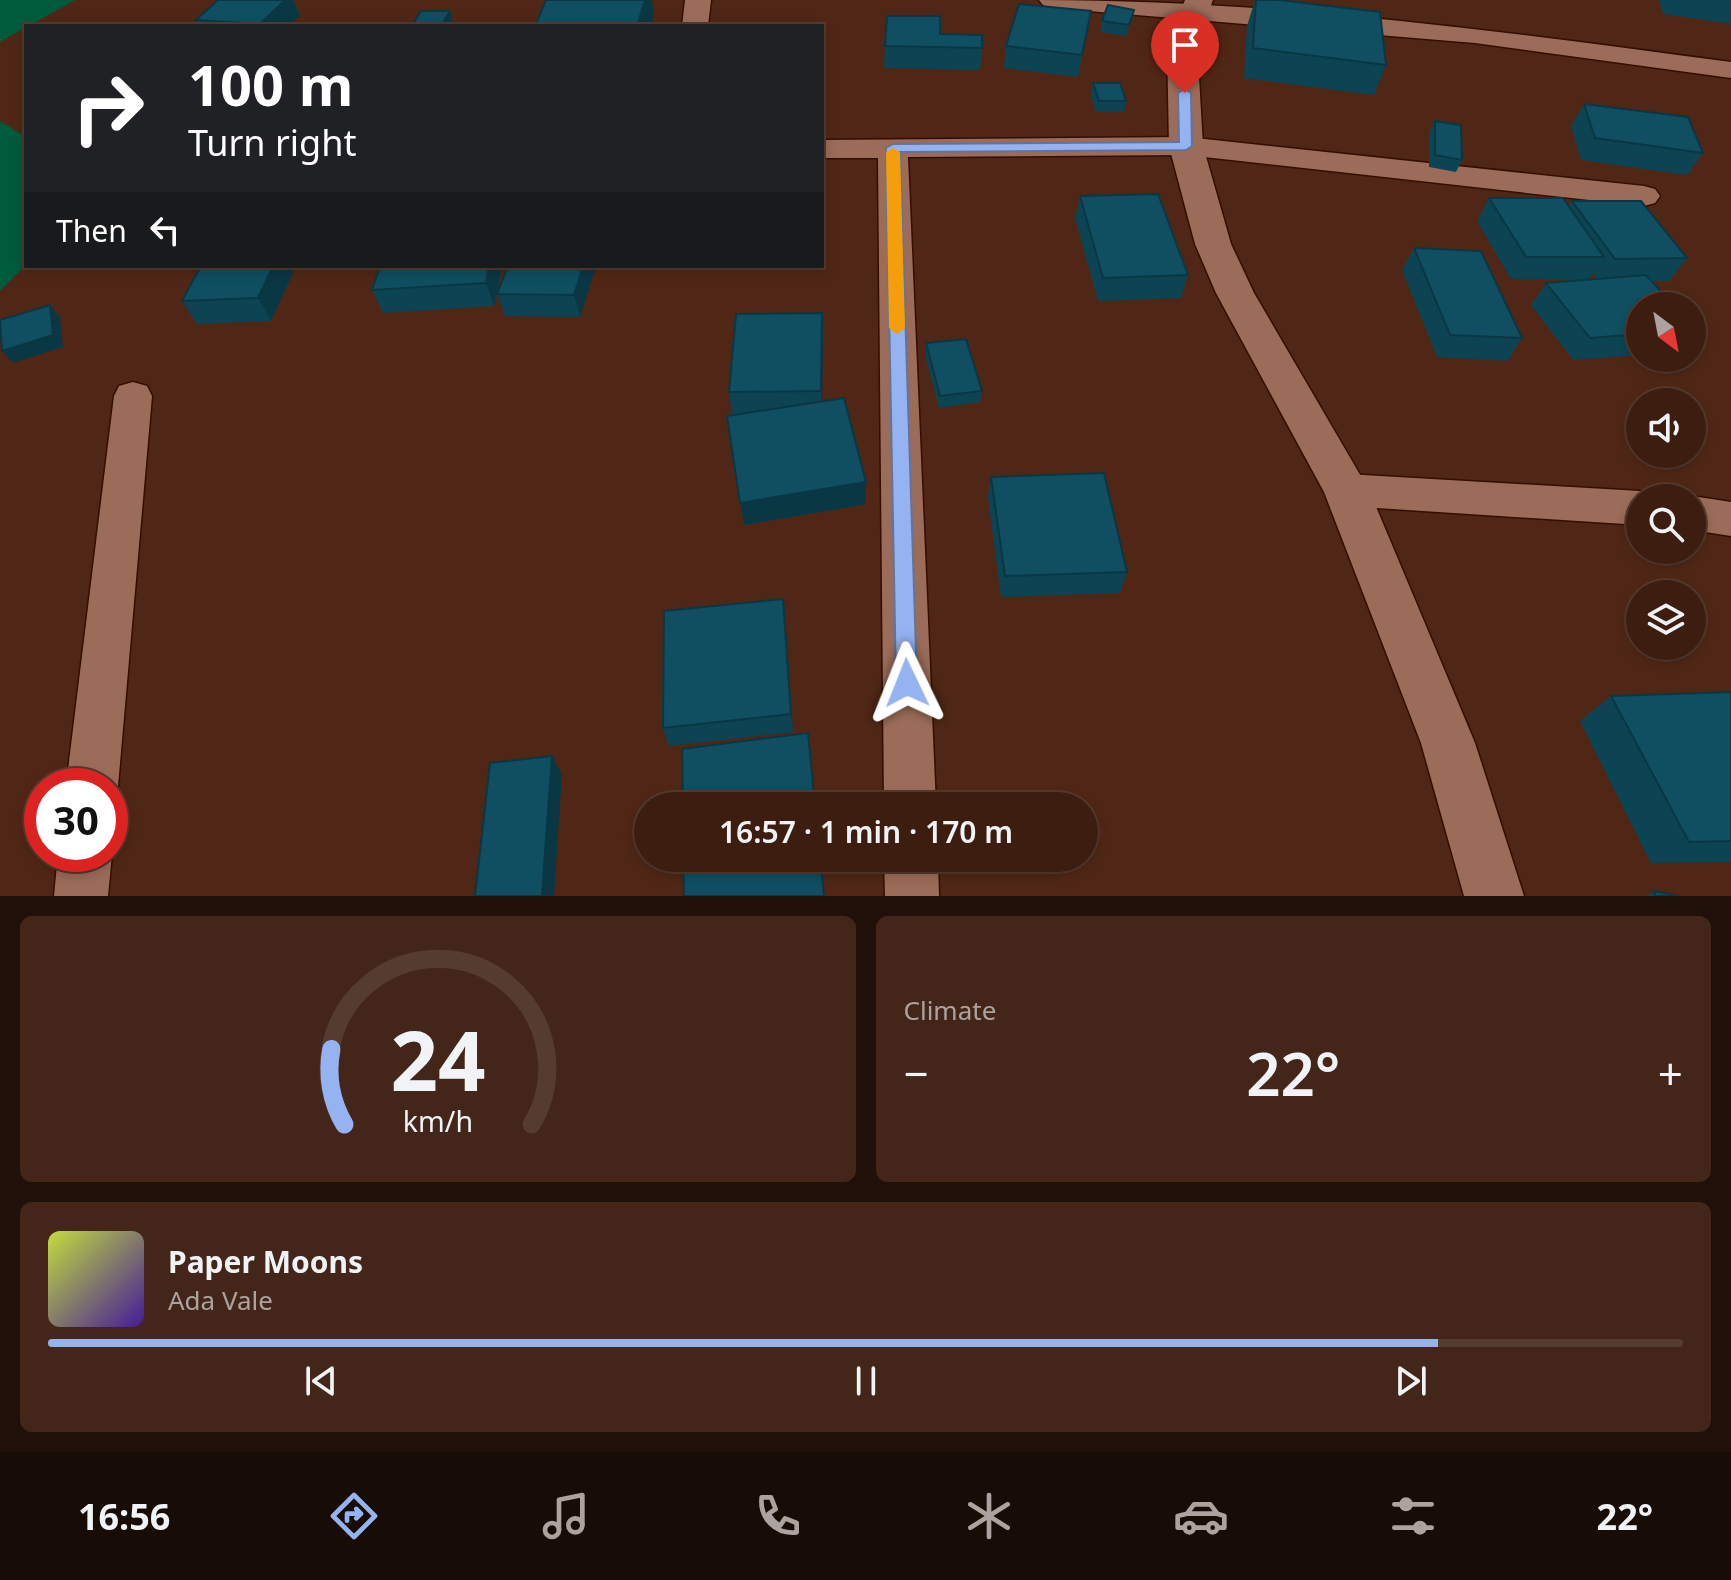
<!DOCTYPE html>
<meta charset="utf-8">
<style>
:root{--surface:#3c1d10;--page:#432619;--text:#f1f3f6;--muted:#aca29f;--line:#553b30;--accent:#95b2f1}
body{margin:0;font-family:"Noto Sans",sans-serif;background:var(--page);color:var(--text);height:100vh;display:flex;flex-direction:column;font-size:30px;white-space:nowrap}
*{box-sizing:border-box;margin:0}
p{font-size:26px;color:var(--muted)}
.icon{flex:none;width:44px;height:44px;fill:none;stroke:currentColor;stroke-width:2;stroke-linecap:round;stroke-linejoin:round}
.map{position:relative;height:896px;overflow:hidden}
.panel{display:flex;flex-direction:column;gap:20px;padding:20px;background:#211009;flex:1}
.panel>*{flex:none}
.banner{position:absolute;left:24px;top:24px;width:800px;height:244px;border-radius:0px;box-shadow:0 4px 12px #0003,0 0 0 2px var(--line);background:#202124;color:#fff;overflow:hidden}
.needle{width:52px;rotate:148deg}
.buttons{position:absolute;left:1626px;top:292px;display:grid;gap:16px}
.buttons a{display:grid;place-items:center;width:80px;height:80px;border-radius:50%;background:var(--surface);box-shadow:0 4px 12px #0003,0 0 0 2px var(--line);font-size:40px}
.speed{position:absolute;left:24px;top:768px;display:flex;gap:16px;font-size:40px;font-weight:700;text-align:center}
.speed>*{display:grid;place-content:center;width:104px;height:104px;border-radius:50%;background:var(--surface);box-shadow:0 4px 12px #0003,0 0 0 2px var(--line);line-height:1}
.speed .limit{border:12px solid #d22;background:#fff;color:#111}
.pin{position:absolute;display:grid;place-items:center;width:68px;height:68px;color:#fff;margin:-82px -34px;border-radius:50% 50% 50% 0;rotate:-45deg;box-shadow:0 0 8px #0007}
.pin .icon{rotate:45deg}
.me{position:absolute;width:88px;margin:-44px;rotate:358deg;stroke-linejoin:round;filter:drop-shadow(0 0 6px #0008)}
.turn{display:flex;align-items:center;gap:28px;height:168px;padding:0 32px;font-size:36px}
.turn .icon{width:104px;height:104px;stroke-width:2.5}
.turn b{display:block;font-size:56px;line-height:68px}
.then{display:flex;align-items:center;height:76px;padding:0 32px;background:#0003;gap:16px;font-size:30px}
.big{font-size:60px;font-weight:600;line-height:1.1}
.panel .card{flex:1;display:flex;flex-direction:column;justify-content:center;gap:12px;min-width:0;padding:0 28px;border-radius:12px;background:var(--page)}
.panel .dial{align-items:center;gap:0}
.dial svg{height:208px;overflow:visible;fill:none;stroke:var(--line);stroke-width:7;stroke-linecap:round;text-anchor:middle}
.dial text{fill:var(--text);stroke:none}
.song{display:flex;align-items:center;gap:24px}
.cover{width:96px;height:96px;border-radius:12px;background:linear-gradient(135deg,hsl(70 70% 55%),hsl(260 70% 35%))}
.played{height:8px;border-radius:4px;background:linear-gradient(90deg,var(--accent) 85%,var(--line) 85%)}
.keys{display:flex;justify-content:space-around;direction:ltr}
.heat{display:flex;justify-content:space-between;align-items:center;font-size:44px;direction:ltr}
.panel .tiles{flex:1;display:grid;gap:20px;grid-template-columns:1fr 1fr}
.card:last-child{grid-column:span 2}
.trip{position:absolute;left:634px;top:792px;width:464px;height:80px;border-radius:40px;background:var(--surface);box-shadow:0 4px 12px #0003,0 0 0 2px var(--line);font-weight:600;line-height:80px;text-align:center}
.tab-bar{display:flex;height:128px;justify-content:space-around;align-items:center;background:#180c06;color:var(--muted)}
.tab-bar .icon{width:56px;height:56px}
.tab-bar .selected{color:var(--accent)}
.tab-bar b{font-size:36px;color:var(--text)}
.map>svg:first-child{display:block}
.green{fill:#005b3c}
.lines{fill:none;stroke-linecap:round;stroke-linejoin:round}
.street-casing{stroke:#340e00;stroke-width:3}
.secondary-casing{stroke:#340e00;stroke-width:3}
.street{fill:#9b6c59;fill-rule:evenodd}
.secondary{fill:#9b6c59;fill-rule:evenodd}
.wall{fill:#0d4453;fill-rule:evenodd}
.shaded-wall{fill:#0a3744}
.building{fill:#0f4f61;stroke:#0a3744;stroke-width:2}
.route{fill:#95b2f1;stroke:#61749d;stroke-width:2}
.slow{fill:#f59e0b}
</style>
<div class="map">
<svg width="1731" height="896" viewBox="0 0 1731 896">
<rect width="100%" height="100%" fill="#502716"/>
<g class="green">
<path d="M0,0H75L0,42Z"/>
<path d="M0,121L26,137V265L0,291Z"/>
</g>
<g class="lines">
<defs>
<g id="street">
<path d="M685,0H711L708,26H682Z"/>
<path d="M1039,0C1271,0 1502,31 1731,62V78L1475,43L1052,8L1043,5Z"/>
<path d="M1186,137L1644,186L1655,189L1660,196L1655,203L1644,206L1186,155L908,157L936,806H884L878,158H822V140Z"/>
<path d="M133,382L147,386L152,396L118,786L110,804V786H66L114,396L119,386Z"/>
<path d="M1346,474L1640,491L1656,498H1640V525L1346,506L1331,502L1325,490L1331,478Z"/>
<path d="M1692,496L1731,502V536L1692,530V498H1686Z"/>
<path d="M110,850L112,854L108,896H54L58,854H110Z"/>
<path d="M884,858H938L939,896H885Z"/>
</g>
<path id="secondary" d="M1185,0H1213L1197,43L1203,146L1231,244L1254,293L1369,490L1475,743L1524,896H1464L1421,743L1324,492L1216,293L1195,244L1169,146L1167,43Z"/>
</defs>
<use href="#street" class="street-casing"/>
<use href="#secondary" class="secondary-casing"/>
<use href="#street" class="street"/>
<use href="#secondary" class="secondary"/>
</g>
<g class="wall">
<path d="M218,0H293L300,15L289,26H200L196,20Z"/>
<path d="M1255,0H1279L1386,65L1374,95L1244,78L1247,26Z"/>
<path d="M1659,0H1731V24H1727L1726,21L1725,23L1663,14Z"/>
<path d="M1134,10L1126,36L1100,32L1102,21Z"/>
<path d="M1091,11L1078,77L1004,68L1006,46Z"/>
<path d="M885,46L982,48L980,70L884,68Z"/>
<path d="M1093,83L1126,101L1124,112H1096L1091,95Z"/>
<path d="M1584,104L1703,153L1687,175L1581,160L1571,126Z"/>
<path d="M1435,121L1462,160L1456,172L1429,167V133Z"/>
<path d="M1080,196L1188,275L1181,298L1098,301L1075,218Z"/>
<path d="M1489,198L1569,207L1572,201L1687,258L1669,281H1652L1667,298L1661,306H1640V355L1573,360L1531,305L1546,283L1586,280L1511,279L1477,221ZM1593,273L1597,279L1588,280Z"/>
<path d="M1414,248L1522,338L1507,361L1437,357L1402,270Z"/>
<path d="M296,266L271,321L197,324L182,301Z"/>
<path d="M380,266H502L494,306L383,313L372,290Z"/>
<path d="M595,270L580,317L505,316L497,294Z"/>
<path d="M822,313V401L866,504L744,525L740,414H732L729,392Z"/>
<path d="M926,343L982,391L980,402L939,408L925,355Z"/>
<path d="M991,477L1127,572L1120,593L1001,597L988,498Z"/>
<path d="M785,619L793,732L669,746L663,728Z"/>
<path d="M1731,692V862L1651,863L1580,721L1611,696Z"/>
<path d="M1654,891L1679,896H1646Z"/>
</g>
<g class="shaded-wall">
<path d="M285,0H293L300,15L289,26H261L260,24Z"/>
<path d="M645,0H652L654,15L651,26H637Z"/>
<path d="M450,11L454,26H441Z"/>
<path d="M273,266H296L271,321L258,298Z"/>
<path d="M489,266H502L494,306L486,283Z"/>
<path d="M583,266H594L595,270L580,317L574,295Z"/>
<path d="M50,305L60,317L63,347L13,363L2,351Z"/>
<path d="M822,313L823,335L822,413L821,391Z"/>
<path d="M866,482V504L744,525L740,503Z"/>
<path d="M783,599L785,619L793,732L791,714Z"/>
<path d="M552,756L562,774L554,896H542Z"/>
</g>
<g class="building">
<path d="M218,0H285L260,24L196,20Z"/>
<path d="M546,0H645L637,26H535Z"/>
<path d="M1256,0H1279L1380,12L1386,65L1253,48Z"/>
<path d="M1019,4L1091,11L1082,55L1006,46Z"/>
<path d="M1108,5L1134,10L1129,25L1102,21Z"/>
<path d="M421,11H450L441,26H412Z"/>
<path d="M887,16H940V34L982,35V48L885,46Z"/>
<path d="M1093,83H1120L1126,101H1099Z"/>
<path d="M1584,104L1688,117L1703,153L1595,138Z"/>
<path d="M1435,121L1461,125L1462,160L1435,155Z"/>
<path d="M1158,194L1188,275L1103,278L1080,196Z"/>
<path d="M1489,198H1563L1604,257H1526Z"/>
<path d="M1572,201H1641L1687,258L1615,259Z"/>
<path d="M1414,248L1481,251L1522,338L1450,335Z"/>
<path d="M201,266H273L258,298L182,301Z"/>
<path d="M380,266H489L486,283L372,290Z"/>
<path d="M508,266H583L574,295L497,294Z"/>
<path d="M1646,275L1667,298L1639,301L1643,306H1640V334L1590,338L1546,283Z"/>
<path d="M50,305L53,335L2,351L0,320Z"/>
<path d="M822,313L821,391L729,392L736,314Z"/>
<path d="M966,339L982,391L940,396L926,343Z"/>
<path d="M844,398L866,482L740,503L727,416Z"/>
<path d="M1104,473L1127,572L1005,576L991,477Z"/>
<path d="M783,599L791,714L663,728L664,611Z"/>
<path d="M1731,692V841L1689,842L1611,696Z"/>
<path d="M808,733L815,806H683L682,749Z"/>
<path d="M552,756L542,896H475L490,763Z"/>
<path d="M683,858H820L824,896H684Z"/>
<path d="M1654,891L1679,896H1656Z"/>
</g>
<path class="route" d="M1185,89L1191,93L1192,146L1186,150L900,152L917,683L914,690L907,693L899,690L896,683L886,148L893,144L1179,142L1178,93Z"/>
<path class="slow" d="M893,148L900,152L905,328L897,334L889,328L886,152Z"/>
</svg>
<div class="buttons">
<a><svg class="needle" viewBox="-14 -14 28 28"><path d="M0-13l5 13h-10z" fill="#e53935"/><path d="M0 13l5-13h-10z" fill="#aca29f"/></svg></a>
<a><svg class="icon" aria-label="sound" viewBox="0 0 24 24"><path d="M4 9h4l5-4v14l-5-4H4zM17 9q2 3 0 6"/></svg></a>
<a><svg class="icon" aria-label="search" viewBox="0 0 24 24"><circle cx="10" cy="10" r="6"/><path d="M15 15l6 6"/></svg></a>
<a><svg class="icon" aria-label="layers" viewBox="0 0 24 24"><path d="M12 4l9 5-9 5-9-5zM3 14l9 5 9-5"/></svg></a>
</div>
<div class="speed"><div class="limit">30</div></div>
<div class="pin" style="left:1185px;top:93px;background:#d93025"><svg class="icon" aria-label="arrive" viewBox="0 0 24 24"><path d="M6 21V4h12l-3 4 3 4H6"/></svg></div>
<svg class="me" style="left:907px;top:683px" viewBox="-20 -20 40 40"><path d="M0-17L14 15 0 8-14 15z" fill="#95b2f1" stroke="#fff" stroke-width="4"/></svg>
<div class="trip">16:57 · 1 min · 170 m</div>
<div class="banner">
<div class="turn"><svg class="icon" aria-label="right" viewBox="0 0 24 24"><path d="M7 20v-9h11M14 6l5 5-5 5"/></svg><div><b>100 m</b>Turn right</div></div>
<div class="then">Then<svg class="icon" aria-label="left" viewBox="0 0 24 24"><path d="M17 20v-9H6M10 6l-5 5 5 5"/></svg></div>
</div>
</div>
<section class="panel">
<div class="tiles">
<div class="card dial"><svg viewBox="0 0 100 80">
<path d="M14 69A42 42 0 1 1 86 69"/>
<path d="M14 69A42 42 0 0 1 9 40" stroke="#95b2f1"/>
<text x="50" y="56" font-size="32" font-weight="700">24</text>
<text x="50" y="72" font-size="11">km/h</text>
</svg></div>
<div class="card"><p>Climate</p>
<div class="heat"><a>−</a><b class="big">22°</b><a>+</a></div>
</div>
<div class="card">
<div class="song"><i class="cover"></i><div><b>Paper Moons</b><p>Ada Vale</p></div></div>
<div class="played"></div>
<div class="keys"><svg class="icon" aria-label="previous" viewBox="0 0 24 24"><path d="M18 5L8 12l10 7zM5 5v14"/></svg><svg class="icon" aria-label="pause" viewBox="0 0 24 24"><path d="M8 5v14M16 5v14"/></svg><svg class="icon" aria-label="next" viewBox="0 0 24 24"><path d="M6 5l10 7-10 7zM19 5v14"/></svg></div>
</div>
</div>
</section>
<nav class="tab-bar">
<b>16:56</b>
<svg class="icon selected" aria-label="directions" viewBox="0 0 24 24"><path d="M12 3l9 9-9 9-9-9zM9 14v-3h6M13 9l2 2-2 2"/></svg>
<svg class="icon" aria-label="music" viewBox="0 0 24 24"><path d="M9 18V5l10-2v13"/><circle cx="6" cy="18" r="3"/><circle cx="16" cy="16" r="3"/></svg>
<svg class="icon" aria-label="phone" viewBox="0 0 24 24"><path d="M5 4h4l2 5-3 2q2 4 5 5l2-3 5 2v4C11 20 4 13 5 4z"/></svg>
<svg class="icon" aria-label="climate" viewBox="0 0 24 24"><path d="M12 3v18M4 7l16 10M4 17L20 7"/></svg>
<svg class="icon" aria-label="car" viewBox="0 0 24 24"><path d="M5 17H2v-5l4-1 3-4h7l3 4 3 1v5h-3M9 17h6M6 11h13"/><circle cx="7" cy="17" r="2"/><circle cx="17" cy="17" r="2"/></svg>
<svg class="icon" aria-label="filters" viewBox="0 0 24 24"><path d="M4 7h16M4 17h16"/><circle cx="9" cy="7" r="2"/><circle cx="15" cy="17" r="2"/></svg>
<b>22°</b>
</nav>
